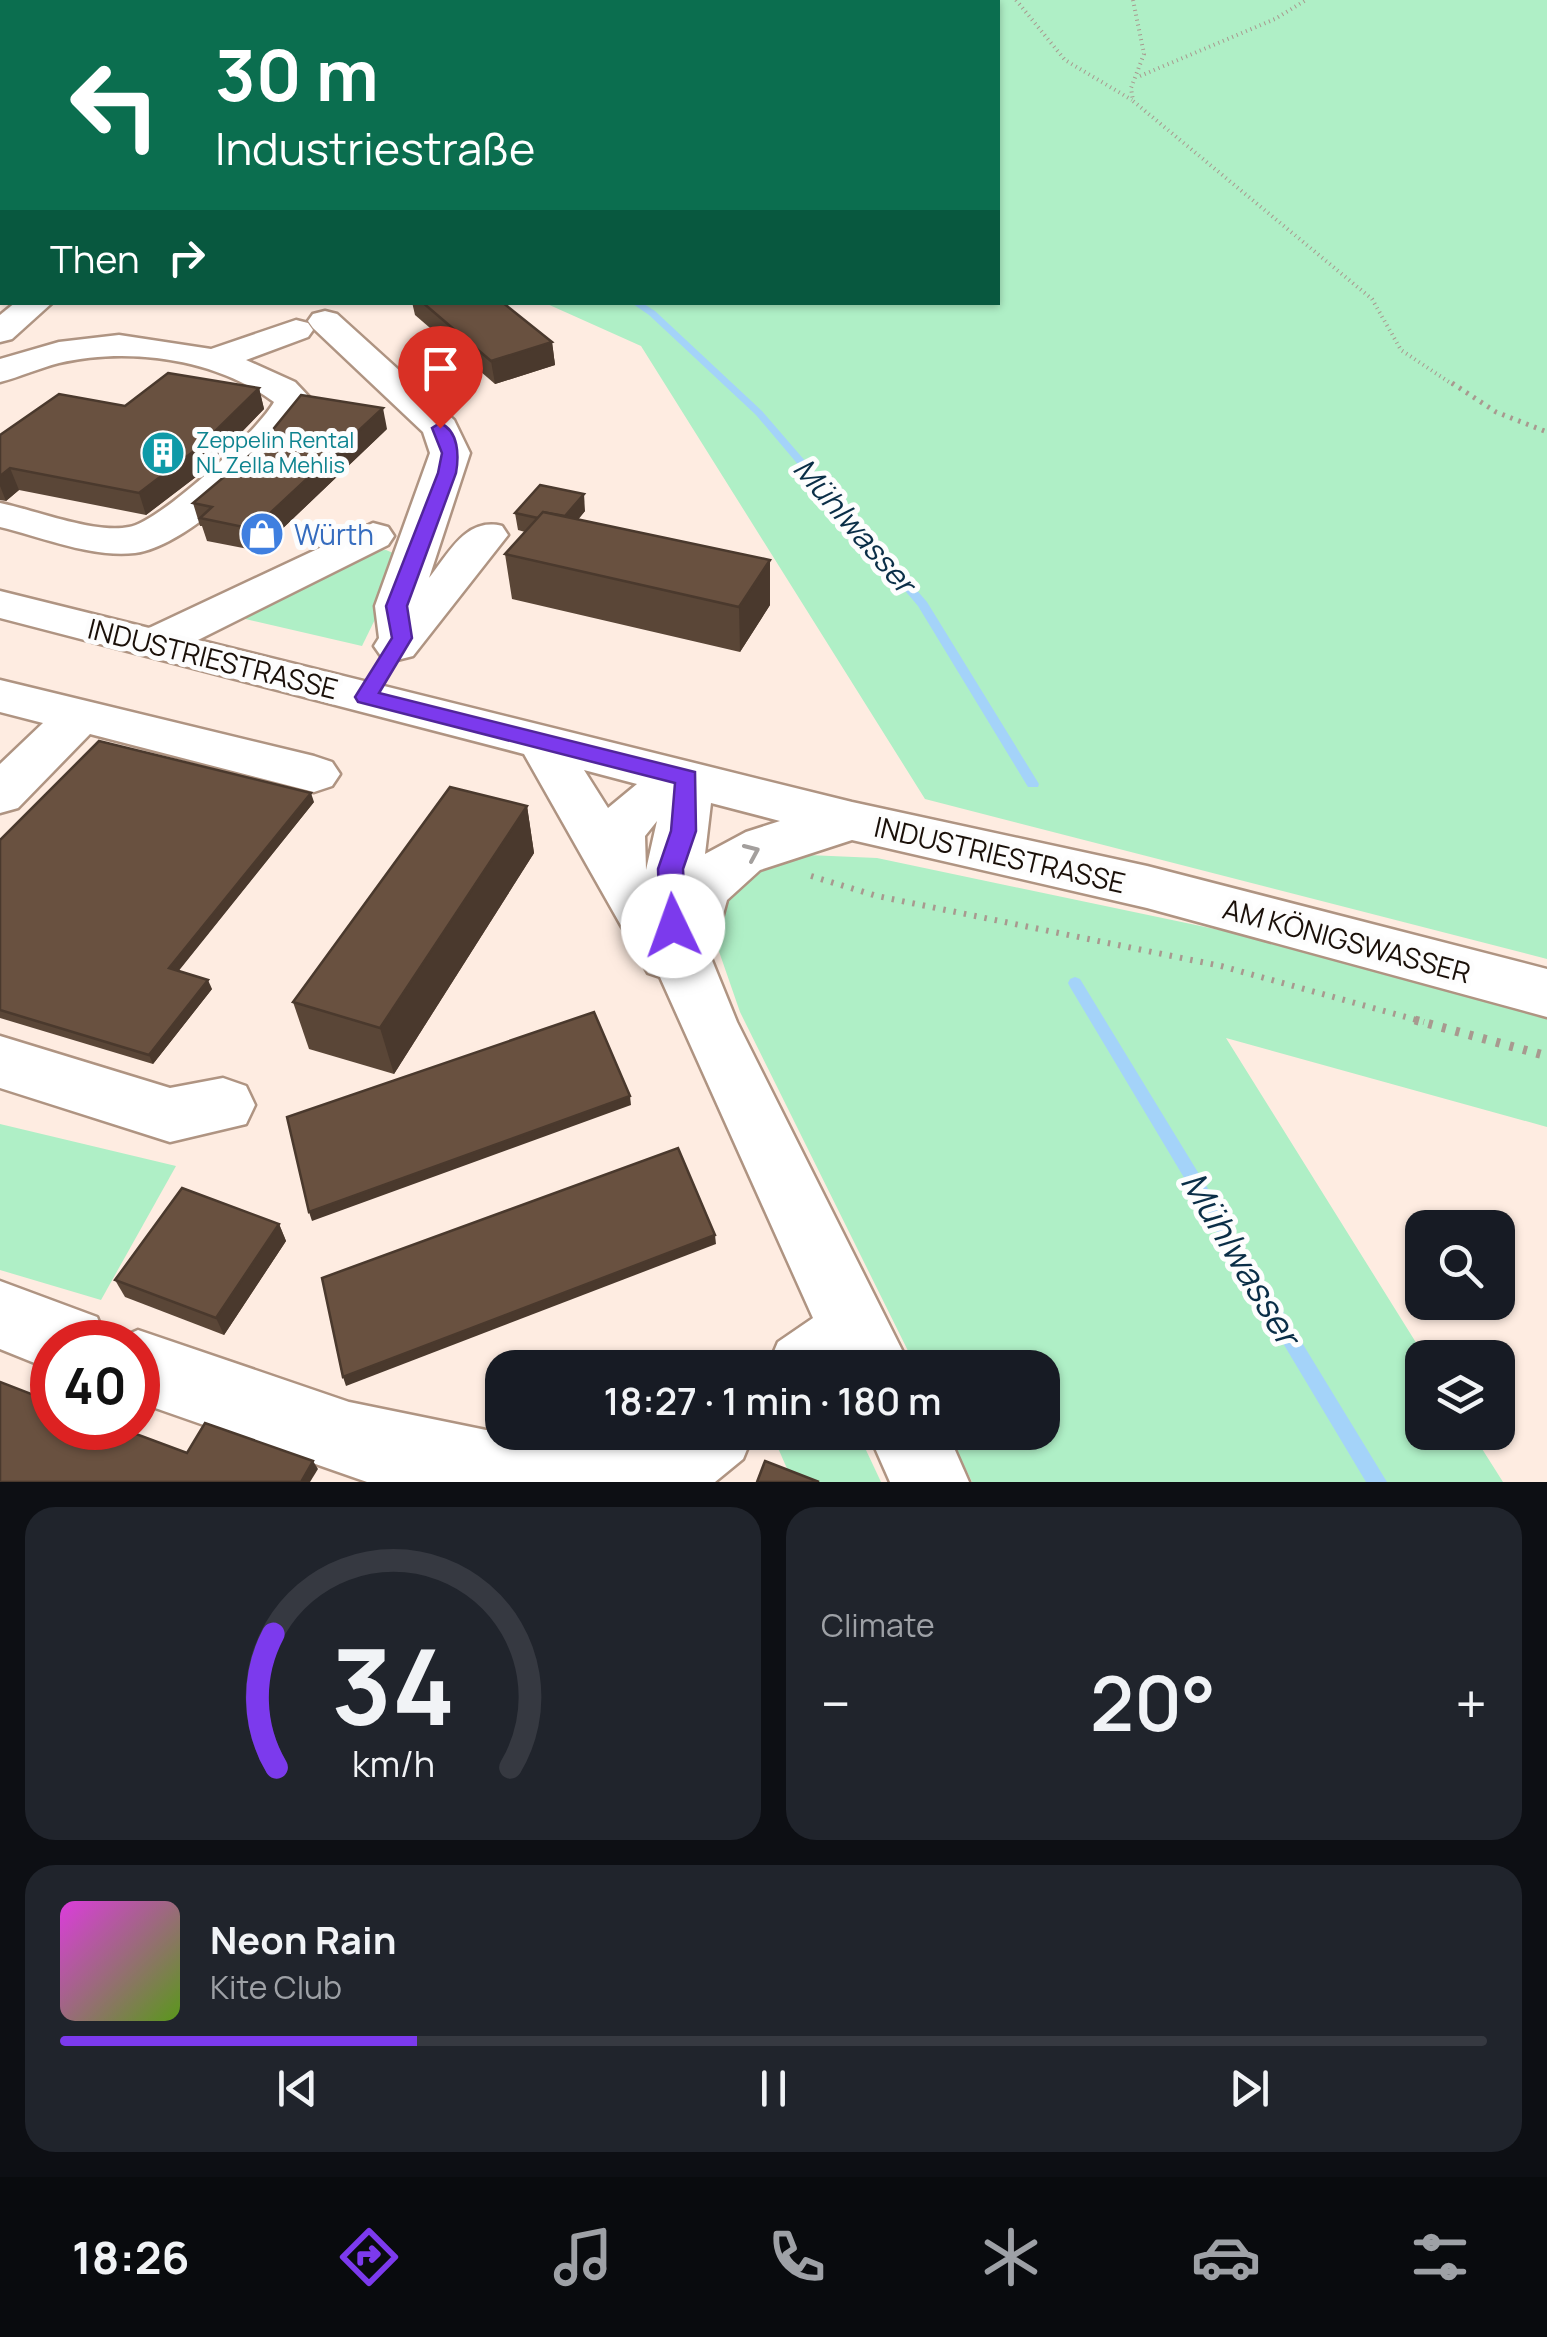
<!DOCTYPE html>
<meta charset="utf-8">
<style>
:root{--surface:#171b24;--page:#20242c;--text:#f1f3f6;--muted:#9ea1a6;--line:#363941;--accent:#7c3aed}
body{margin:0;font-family:Manrope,sans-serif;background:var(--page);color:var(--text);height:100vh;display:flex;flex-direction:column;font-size:38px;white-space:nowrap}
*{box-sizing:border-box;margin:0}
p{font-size:32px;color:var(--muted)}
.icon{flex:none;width:55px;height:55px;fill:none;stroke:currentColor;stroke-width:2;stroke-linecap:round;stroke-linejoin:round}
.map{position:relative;height:1482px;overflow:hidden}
.details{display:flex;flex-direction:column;gap:25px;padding:25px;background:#0d0f14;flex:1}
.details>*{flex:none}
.top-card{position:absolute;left:0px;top:0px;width:1000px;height:305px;box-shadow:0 2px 8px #0004;background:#0b6e4f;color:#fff;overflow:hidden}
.tools{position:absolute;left:1405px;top:1210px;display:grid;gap:20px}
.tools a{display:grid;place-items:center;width:110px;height:110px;border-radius:20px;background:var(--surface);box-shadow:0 2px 8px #0004;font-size:50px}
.speed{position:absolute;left:30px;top:1320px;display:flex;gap:20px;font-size:50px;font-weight:700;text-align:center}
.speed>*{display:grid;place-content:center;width:130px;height:130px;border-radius:50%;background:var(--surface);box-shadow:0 2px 8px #0004;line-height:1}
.speed .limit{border:15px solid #d22;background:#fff;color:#111}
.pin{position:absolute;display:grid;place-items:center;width:85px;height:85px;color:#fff;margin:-102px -42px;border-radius:50% 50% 50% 0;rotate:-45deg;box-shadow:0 0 10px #0007}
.pin .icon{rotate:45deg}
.me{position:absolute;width:110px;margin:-55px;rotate:357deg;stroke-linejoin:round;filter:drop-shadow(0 0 8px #0008)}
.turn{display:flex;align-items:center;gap:35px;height:210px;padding:0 50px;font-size:45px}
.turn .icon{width:130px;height:130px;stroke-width:2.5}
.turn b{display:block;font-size:70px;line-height:85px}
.then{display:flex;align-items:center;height:95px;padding:0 50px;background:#0003;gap:20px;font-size:38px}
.big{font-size:75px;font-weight:600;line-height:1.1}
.details .widget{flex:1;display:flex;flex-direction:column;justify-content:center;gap:15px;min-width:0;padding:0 35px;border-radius:30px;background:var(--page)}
.details .dial{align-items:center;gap:0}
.dial svg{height:260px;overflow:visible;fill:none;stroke:var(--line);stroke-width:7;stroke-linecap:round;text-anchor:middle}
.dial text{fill:var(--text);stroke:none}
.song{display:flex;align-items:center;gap:30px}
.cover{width:120px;height:120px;border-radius:15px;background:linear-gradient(135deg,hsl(300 70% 55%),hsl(90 70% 35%))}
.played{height:10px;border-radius:5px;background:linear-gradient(90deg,var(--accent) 25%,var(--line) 25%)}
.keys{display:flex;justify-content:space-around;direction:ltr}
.heat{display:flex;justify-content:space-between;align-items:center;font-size:55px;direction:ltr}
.details .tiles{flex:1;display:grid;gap:25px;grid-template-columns:1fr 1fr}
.widget:last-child{grid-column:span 2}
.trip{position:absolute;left:485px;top:1350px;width:575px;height:100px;border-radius:30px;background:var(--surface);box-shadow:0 2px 8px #0004;font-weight:600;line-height:100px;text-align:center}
.tabs{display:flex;height:160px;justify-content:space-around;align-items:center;background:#090b0e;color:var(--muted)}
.tabs .icon{width:70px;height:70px}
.tabs .active{color:var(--accent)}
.tabs b{font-size:45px;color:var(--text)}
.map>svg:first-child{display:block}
.green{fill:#afefc6}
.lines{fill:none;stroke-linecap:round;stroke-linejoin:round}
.stream{fill:#a4d3f9;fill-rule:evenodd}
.minor-casing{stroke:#af9482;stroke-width:5}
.path-far3{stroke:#a8998f;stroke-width:4;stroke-dasharray:1 4;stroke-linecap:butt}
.path-far2{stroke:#a8998f;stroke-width:5;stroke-dasharray:2.5 6;stroke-linecap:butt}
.path-far1{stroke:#a8998f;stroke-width:6;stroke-dasharray:2.5 8;stroke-linecap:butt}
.path{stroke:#a8998f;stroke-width:9;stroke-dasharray:4 10;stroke-linecap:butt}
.minor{fill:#fff;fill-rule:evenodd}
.wall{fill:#5a4637}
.shaded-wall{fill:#4a392d}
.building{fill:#695140;stroke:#4a392d;stroke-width:2.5}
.oneway{stroke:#a39f9d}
.route{fill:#7c3aed;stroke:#51269a;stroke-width:2.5}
.labels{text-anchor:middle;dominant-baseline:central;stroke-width:10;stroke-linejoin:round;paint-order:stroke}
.far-culture-label{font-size:22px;fill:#0d838f;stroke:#fdfdfd;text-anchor:start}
.shop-label{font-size:28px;fill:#366cbe;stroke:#fdfdfd;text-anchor:start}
.street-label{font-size:28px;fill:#1a1009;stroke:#fdfdfd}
.water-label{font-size:30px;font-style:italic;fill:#0a2e47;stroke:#fdfdfd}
.near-water-label{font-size:35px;font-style:italic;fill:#0a2e47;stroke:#fdfdfd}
</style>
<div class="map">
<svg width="1547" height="1482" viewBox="0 0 1547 1482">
<rect width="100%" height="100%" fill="#feece1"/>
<g class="green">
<path d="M144,0H1547V959L925,799L641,346L545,303L998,302V2Z"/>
<path d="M386,550L405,558L362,646L228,615L370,551Z"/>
<path d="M808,855L877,858L1310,949L1547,1010V1127L1226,1038L1425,1357L1422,1432L1472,1433L1503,1482H972L948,1433L1042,1432V1368L916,1367L740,1012L714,937L724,896L751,874Z"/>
<path d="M0,1124L176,1166L101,1300L0,1270Z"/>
<path d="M782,1433H858L881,1482H813L789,1473L774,1439Z"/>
</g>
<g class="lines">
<g class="stream">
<path d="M197,0H203L201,2H197Z"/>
<path d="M630,302H641L655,311L762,411L927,602L1039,784L1038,787H1028L918,606L756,415L649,315Z"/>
<path d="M1075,977L1080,979L1387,1482H1366L1070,987L1068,983L1070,979Z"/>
</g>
<defs>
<g id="minor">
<path d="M16,302H53L12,339L0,342V315Z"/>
<path d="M325,311L337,314L454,420L470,453L429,578C449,553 466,517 502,526L508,535L413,656L397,660L381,656L374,646L379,638L375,606L430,453L423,432L313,328L308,321L313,314Z"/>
<path d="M296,320L308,323L313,330L308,337L246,360L295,382L312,400C288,449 191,546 135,553C91,558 42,537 0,527V503C35,510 94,534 129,527C160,522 259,430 274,402C215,358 128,347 59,363C39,368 20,377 0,382V359L59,342L119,335L211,349Z"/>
<path d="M373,523L388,527L394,536L388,545L198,640L852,802L1147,866L1547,969V1017L1147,908L852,840L760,870L727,900L711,958L737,1022L911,1368H767L778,1342L813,1318L660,977L648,973L524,754L0,618V591L149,628ZM584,770L637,784L608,808ZM711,803L780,821L746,832L705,854ZM657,821L646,870L645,836Z"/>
<path d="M0,680L314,756L332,762L340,774L332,786L314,792L90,734L18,808L0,813V764L43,723L0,712Z"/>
<path d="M0,1036L170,1088L223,1078L246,1086L255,1105L246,1124L170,1142L0,1088Z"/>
<path d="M0,1281L97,1317L107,1342H52V1370L0,1349Z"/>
<path d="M138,1330L349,1402L486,1430L618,1442L649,1432H754L743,1459L715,1482H367L138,1402V1342H111Z"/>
<path d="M868,1432H947L969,1482H890Z"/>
</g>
</defs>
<use href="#minor" class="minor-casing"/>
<g class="path-far3">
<path d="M1016,0L1065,60L1132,100"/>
<path d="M1133,0L1144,54L1131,88L1133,101L1372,299L1401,350L1455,386"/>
<path d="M1140,76L1275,19L1306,0"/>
</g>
<path class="path-far2" d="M1452,383L1496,412L1547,432"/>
<path class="path-far1" d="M811,876L877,896L1221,966L1424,1022"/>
<path class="path" d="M1415,1020L1547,1056"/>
<use href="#minor" class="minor"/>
</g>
<g class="wall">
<path d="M2,227V294L0,293V228Z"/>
<path d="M412,302H502L552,342L555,365L495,384L415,315Z"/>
<path d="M259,388L264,409L205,470L146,515L19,490L6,501L0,500V435L125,406Z"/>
<path d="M387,429L259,551L207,541L202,526H200L193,503Z"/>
<path d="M585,511L578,519L770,560V605L740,652L512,599L505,554L525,532L518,530L515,513Z"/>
<path d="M314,802L178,971L212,989L153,1064L0,1018V840Z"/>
<path d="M527,806L534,853L394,1074L309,1049L293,1002Z"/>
<path d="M279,1224L286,1241L224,1335L125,1297L115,1280Z"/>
</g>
<g class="shaded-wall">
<path d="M552,342L555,365L495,384L491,361Z"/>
<path d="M259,388L264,409L205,470L146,515L139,493Z"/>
<path d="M383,408L387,429L259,551L253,529Z"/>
<path d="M10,468L19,490L6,501L0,486V476Z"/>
<path d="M584,494L585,511L562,540L560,523Z"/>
<path d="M770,560V605L740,652L739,607Z"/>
<path d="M311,793L314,802L173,978L169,968Z"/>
<path d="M527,806L534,853L394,1074L380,1028Z"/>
<path d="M208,980L212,989L153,1064L149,1055Z"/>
<path d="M630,1096L631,1105L312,1221L309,1212Z"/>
<path d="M279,1224L286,1241L224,1335L216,1318Z"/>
<path d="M715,1235L716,1244L346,1386L343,1377Z"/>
<path d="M313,1461L318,1469L310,1482H301Z"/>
</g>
<g class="building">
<path d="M2,227V273H0V228Z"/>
<path d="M422,302H502L552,342L491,361Z"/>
<path d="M168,373L259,388L198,448L139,493L10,468L0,476V435L59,394L125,406Z"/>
<path d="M301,395L383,408L253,529L200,518L212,507L193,503L257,449Z"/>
<path d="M540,485L584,494L565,516L543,512L538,518L515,513Z"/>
<path d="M543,512L770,560L739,607L505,554Z"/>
<path d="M99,741L311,793L169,968L208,980L149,1055L0,1010V840Z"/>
<path d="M450,787L527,806L380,1028L293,1002Z"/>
<path d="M594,1012L630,1096L309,1212L287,1117Z"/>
<path d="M678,1148L715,1235L343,1377L322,1278Z"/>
<path d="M182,1188L279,1224L216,1318L115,1280Z"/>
<path d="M0,1382L52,1402V1428H120L187,1453L205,1423L313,1461L301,1482H0Z"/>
<path d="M765,1461L819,1482H757Z"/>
</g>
<defs><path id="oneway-chevron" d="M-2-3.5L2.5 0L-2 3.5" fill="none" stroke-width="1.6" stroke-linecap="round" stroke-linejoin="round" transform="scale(2.5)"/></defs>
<use class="oneway" href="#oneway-chevron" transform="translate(752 852) rotate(-24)"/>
<path class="route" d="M440,423C459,431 459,456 456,473L407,606L412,638L379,693L695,772L696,831L683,869L686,926L682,933H664L660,926L658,869L671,831L675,783L358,702L355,697L392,638L386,606L438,473L442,453L432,428Z"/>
<defs>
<symbol id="building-disc" viewBox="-11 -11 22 22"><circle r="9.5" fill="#0f9aa8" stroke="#fdfdfd"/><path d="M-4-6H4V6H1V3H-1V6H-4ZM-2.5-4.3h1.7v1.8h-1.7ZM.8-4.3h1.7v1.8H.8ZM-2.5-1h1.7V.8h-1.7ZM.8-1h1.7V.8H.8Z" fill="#fff"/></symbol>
<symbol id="shop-disc" viewBox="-11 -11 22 22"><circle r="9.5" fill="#3f7fe0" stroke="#fdfdfd"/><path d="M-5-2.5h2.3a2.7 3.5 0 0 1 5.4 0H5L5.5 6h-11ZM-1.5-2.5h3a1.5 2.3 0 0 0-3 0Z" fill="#fff"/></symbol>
</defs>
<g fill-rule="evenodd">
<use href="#building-disc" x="138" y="428" width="50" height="50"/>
<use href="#shop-disc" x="237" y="509" width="50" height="50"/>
</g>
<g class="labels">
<g class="far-culture-label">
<text x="196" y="440">Zeppelin Rental<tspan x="196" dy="25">NL Zella Mehlis</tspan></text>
</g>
<g class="shop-label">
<text x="294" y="534">Würth</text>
</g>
<g class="street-label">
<text transform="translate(213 658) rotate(14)">INDUSTRIESTRASSE</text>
<text transform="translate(1000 854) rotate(13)">INDUSTRIESTRASSE</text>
<text transform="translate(1347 940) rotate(15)">AM KÖNIGSWASSER</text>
</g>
<g class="water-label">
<text transform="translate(855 525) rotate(49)">Mühlwasser</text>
</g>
<g class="near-water-label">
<text transform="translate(1241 1258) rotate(59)">Mühlwasser</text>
</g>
</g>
</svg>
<div class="tools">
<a><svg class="icon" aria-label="search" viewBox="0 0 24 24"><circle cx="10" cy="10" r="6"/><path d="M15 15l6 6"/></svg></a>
<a><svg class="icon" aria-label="layers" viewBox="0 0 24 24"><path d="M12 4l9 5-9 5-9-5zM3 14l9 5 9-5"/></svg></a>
</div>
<div class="speed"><div class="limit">40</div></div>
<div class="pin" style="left:440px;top:428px;background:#d93025"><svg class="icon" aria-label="arrive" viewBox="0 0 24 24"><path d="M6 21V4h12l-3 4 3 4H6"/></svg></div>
<svg class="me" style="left:673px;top:926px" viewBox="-20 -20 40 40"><circle r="19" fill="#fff"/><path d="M0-13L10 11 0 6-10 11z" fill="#7c3aed"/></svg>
<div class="trip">18:27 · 1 min · 180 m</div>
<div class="top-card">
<div class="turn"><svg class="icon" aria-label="left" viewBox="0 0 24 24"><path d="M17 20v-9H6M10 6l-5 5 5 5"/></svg><div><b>30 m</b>Industriestraße</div></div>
<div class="then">Then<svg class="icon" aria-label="right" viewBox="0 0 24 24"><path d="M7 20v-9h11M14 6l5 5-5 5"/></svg></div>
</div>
</div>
<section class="details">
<div class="tiles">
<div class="widget dial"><svg viewBox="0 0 100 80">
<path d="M14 69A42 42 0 1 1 86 69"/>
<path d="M14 69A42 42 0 0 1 13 28" stroke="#7c3aed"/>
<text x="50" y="56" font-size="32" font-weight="700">34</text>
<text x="50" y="72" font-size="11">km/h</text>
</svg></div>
<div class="widget"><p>Climate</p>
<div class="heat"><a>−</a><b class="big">20°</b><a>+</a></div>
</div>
<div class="widget">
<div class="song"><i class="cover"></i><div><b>Neon Rain</b><p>Kite Club</p></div></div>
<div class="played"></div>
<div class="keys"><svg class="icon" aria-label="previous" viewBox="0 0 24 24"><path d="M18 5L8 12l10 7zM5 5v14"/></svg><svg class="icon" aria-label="pause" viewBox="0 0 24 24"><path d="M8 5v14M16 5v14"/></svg><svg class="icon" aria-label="next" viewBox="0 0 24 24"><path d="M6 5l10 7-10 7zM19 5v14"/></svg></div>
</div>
</div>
</section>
<nav class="tabs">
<b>18:26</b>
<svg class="icon active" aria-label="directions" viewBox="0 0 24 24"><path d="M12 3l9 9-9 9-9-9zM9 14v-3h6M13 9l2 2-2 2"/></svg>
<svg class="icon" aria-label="music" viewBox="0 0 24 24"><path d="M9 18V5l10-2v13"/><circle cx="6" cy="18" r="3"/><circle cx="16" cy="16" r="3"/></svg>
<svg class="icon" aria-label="phone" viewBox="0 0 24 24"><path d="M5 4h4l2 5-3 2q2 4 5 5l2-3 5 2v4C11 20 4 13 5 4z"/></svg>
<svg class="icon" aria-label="climate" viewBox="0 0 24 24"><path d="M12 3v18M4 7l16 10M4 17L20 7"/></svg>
<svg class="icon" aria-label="car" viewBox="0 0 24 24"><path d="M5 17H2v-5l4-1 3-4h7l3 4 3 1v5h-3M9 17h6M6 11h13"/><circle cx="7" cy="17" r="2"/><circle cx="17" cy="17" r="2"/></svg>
<svg class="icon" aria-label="filters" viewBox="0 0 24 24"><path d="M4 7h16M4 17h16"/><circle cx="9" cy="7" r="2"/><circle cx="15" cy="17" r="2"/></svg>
</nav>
